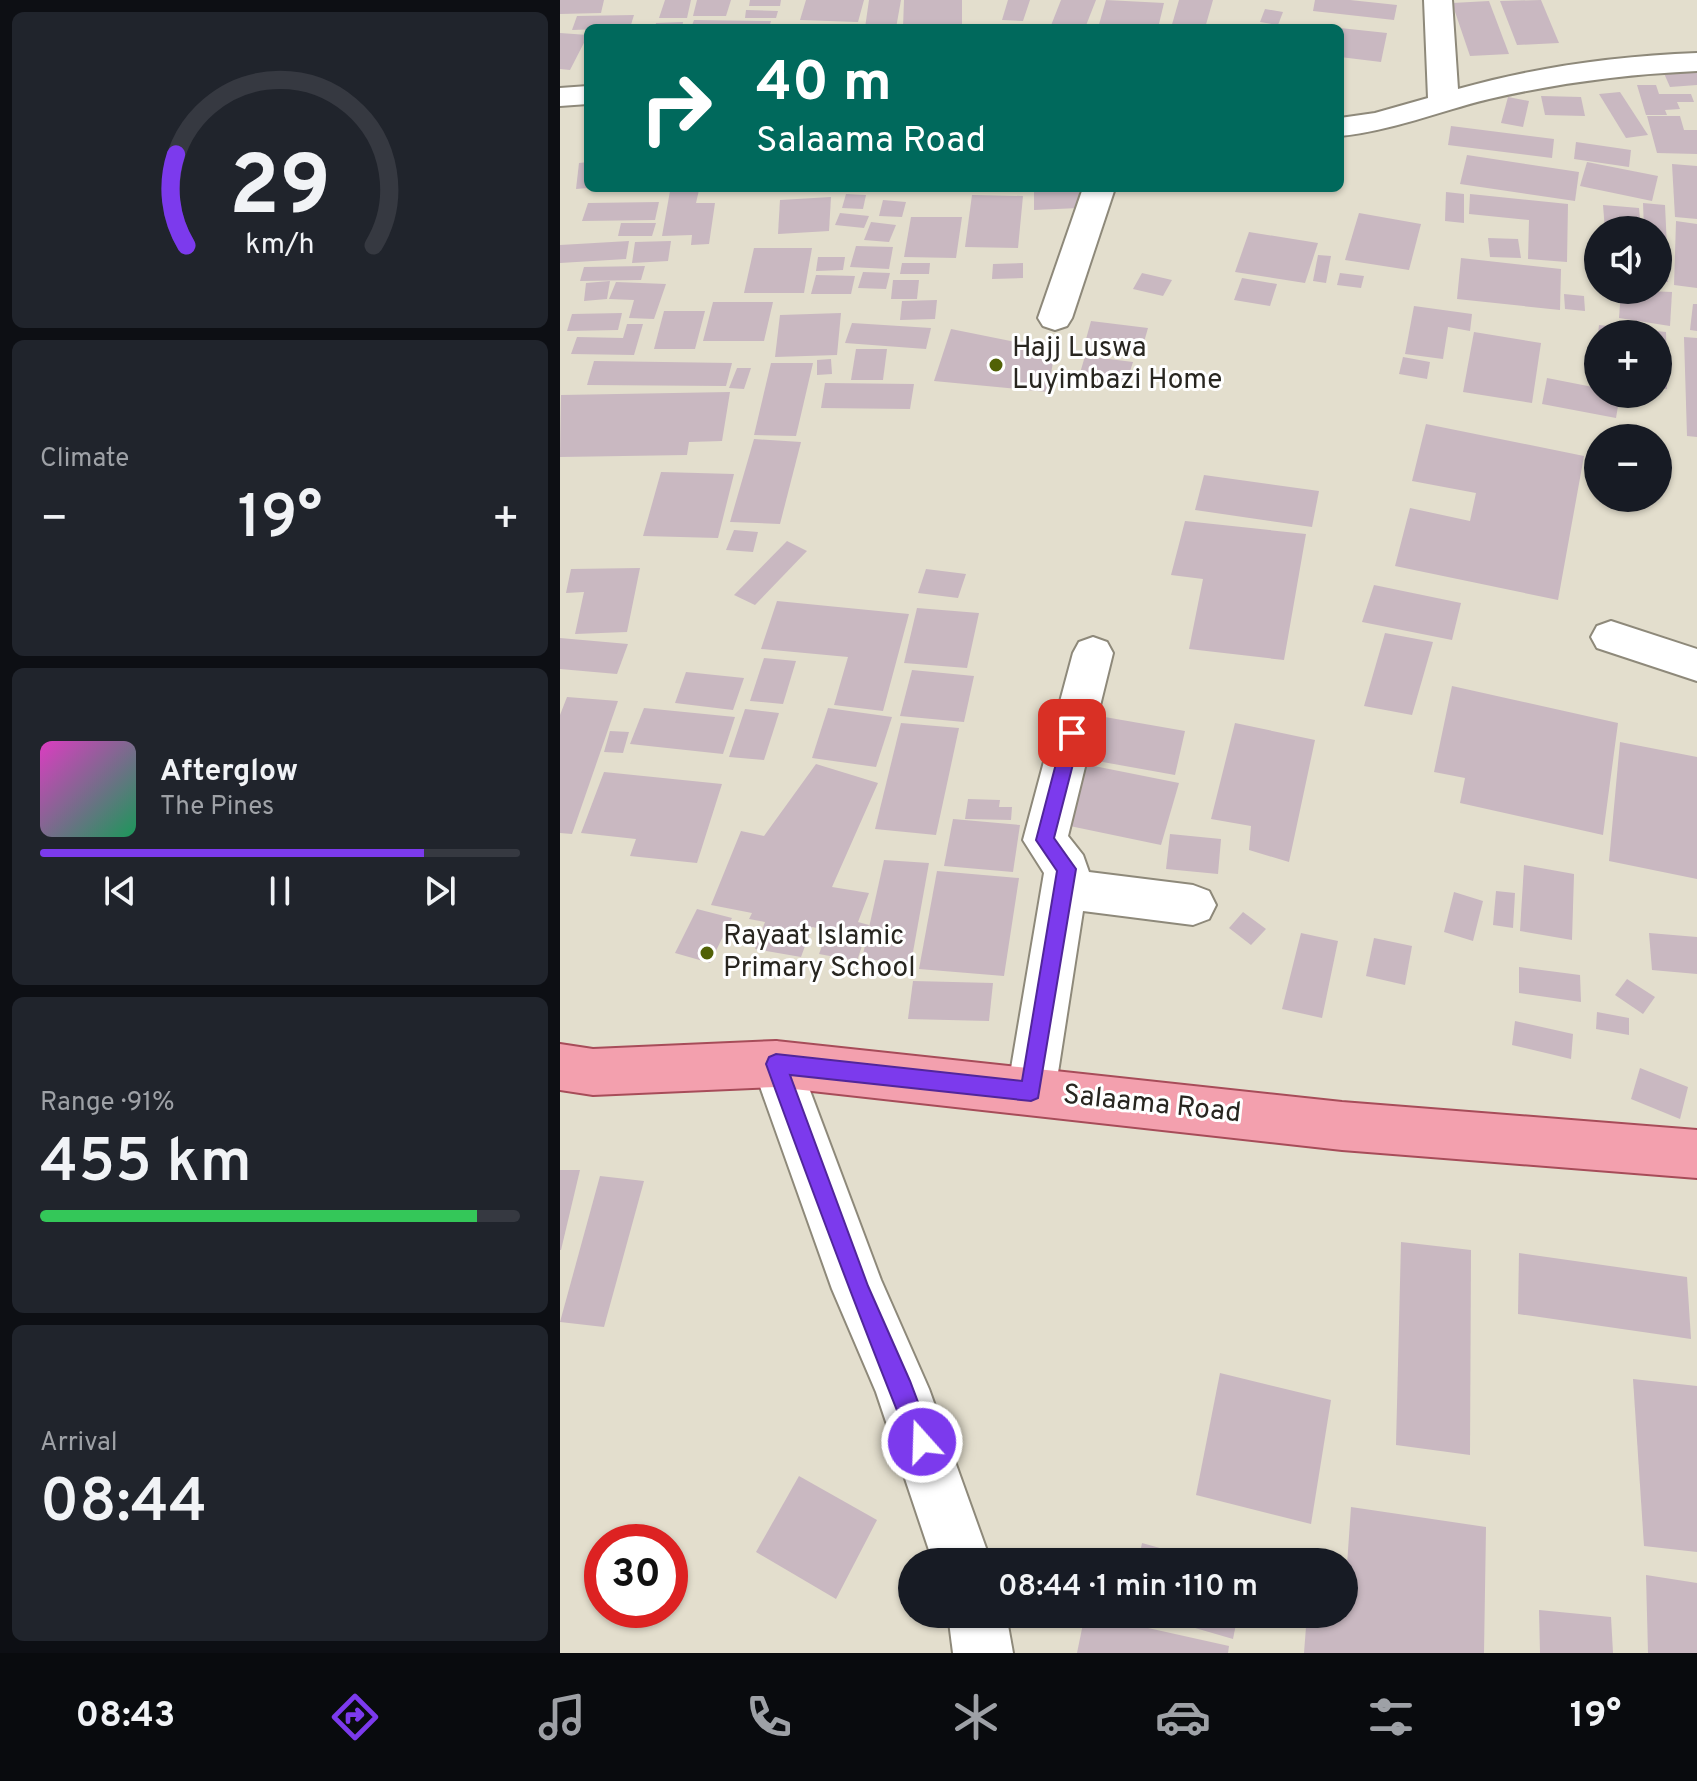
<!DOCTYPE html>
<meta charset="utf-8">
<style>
:root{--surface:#171b24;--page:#20242c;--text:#f1f3f6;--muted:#9ea1a6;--line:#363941;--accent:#7c3aed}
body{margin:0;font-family:Overpass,sans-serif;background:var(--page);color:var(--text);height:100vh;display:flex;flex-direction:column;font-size:30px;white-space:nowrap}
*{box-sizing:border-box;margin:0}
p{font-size:26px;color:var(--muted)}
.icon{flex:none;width:44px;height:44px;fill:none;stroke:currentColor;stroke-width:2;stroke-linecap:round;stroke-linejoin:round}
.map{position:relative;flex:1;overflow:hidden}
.side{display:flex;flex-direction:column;gap:12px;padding:12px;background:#0d0f14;width:560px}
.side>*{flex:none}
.guide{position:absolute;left:24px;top:24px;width:760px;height:168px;border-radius:12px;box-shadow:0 2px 6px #0004;background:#00695c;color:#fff;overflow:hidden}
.controls{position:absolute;left:1024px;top:216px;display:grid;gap:16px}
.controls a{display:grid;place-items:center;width:88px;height:88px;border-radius:50%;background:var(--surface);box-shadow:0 2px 6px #0004;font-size:40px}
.speed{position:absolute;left:24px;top:1524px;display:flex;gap:16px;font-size:40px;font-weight:700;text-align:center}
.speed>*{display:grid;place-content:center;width:104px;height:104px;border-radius:50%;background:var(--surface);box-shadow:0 2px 6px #0004;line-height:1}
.speed .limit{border:12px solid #d22;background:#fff;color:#111}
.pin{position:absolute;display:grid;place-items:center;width:68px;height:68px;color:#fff;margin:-34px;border-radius:16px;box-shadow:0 4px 12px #0006}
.me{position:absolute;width:88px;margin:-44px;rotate:340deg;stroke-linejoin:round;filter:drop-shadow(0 0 6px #0008)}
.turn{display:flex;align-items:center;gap:28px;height:168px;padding:0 40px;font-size:36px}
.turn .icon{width:104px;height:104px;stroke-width:2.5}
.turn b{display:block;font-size:56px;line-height:68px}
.big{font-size:60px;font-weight:600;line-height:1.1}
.side .tile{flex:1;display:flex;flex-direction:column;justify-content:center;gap:12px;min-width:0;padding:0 28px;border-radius:12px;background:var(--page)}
.side .dial{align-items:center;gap:0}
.dial svg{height:208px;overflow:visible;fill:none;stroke:var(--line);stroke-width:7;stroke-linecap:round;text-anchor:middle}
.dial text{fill:var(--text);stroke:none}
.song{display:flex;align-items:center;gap:24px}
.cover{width:96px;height:96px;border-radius:12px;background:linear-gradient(135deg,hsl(310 70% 55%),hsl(150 70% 35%))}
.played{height:8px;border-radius:4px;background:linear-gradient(90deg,var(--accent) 80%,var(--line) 80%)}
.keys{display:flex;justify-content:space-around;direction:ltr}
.heat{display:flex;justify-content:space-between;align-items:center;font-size:44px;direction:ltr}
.charge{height:12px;border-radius:6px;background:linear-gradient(90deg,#34c759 91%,var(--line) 0)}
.trip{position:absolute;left:338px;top:1548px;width:460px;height:80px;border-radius:40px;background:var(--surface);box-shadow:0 2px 6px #0004;font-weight:600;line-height:80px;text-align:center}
.tab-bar{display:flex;height:128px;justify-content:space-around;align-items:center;background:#090b0e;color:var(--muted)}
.tab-bar .icon{width:56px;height:56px}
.tab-bar .on{color:var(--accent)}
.tab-bar b{font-size:36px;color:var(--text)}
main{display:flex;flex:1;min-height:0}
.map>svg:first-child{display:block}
.building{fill:#c9b8c1}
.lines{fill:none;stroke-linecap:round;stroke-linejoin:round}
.minor-casing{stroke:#8e897a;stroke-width:4}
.major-casing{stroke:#a74c59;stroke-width:4}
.minor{fill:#fff;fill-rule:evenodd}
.major{fill:#f3a0ae;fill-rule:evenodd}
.route{fill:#7c3aed;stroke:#51269a;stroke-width:2}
.poi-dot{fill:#516106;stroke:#fff;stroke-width:3}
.labels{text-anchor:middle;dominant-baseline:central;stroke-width:6;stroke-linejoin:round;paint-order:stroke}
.poi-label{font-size:28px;fill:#282620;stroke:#fff;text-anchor:start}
.street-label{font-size:28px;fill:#282620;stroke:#fff}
</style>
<main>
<section class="side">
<div class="tile dial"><svg viewBox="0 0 100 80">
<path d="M14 69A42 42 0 1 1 86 69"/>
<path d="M14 69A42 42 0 0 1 10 34" stroke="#7c3aed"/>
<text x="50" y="56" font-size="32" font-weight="700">29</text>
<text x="50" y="72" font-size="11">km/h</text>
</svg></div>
<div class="tile"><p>Climate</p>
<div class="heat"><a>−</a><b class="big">19°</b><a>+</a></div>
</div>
<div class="tile">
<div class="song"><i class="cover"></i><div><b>Afterglow</b><p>The Pines</p></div></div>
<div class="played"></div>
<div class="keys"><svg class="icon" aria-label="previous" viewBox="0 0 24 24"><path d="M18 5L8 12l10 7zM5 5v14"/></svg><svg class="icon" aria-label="pause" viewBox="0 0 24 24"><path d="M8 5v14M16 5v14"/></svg><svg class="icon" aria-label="next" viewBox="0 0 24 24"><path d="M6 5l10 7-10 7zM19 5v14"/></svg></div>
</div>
<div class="tile"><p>Range · 91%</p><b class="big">455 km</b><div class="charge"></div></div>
<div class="tile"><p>Arrival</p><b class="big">08:44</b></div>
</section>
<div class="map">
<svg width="1137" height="1653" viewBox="0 0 1137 1653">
<rect width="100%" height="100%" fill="#e3decd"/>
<g class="building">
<path d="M0,0H44L41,13L0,14Z"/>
<path d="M105,0H131L127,18H99Z"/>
<path d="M137,0H171L166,16H133Z"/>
<path d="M190,0H221L220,6H189Z"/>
<path d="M246,0H304L298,22L240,20Z"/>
<path d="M309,0H341L336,28H305Z"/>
<path d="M344,0H402V28H343Z"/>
<path d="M448,0H470L463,21L442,20Z"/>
<path d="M501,0H536L525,28H490Z"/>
<path d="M546,0L604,3L598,28H538Z"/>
<path d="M619,0H653L645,28H611Z"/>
<path d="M755,0H790L837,5L834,20L753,11Z"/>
<path d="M981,0L999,43L957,45L940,1Z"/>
<path d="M929,1L949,54L910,56L892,3Z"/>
<path d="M705,9L723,12L718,25L700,22Z"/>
<path d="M186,10L218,11L216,18H185Z"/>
<path d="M74,15L70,28L12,30L17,16Z"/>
<path d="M134,20L211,21L209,28H131Z"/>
<path d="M123,22L122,28H95L96,23Z"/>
<path d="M780,28L827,33L821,62L780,57Z"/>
<path d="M0,33L28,35L10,70L0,69Z"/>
<path d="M1137,69V85L1110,87L1103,71Z"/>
<path d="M1077,85H1096L1099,94H1131L1134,102H1117L1120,109L1105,110L1107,115H1086Z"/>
<path d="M1060,92L1088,135L1066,138L1039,94Z"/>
<path d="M981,96L1021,97L1025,116L985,115Z"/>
<path d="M948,97L969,101L963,127L941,123Z"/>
<path d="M1087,116H1120L1124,130H1137V154L1097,153Z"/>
<path d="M891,126L994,139L992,158L888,145Z"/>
<path d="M1016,142L1071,150L1069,167L1014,159Z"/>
<path d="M907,155L1019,172L1015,201L900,184Z"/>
<path d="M28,162V188L16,189L19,163Z"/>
<path d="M1027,162L1098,176L1092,201L1020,186Z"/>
<path d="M1112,164L1137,166V219L1115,217Z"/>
<path d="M474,188H519V208L474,210Z"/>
<path d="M139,190L136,203H155L149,244L131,245L132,235L102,236L110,191Z"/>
<path d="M886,192L904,194V223L885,221Z"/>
<path d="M286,194L306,195L303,209L282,208Z"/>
<path d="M910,194L1008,204L1007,262L968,259L969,220L909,214Z"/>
<path d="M412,195L463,196L458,248L405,247Z"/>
<path d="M271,197L269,231L218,234L220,200Z"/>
<path d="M323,200L346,202L342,217L319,216Z"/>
<path d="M99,202L95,220L22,221L28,203Z"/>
<path d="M1083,203L1105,205L1107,247L1098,246V230H1084Z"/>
<path d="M1043,205L1079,208L1081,230H1045Z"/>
<path d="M280,213L309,216L304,228L275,225Z"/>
<path d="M799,213L861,224L849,270L785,260Z"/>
<path d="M351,217H402L396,258L344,257Z"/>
<path d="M1116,221L1137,224V288L1114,285Z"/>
<path d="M311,222L336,225L329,242L304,240Z"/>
<path d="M61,223H96L92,236H58Z"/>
<path d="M689,232L758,243L745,283L675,272Z"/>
<path d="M928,238L958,239L961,258L930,257Z"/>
<path d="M69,241L66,259L0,263V245Z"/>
<path d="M111,241L108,261L72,263L75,242Z"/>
<path d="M296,246L333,247L329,269L290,267Z"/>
<path d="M1026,246L1038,247V277L1027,276Z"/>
<path d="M194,248H252L244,293H184Z"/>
<path d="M1098,251L1105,252L1108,282H1098Z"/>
<path d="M758,255L771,256L766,283L753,281Z"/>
<path d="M258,257H285L283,270L256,271Z"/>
<path d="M901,258L1001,269L1000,310L897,299Z"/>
<path d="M342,263H370L369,274H340Z"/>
<path d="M463,263V278L432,279L433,264Z"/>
<path d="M85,266L81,280L20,281L24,267Z"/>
<path d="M303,272L330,273L326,289L298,288Z"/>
<path d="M582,273L612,280L603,296L573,289Z"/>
<path d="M780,273L804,276L801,288L777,285Z"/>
<path d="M256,275L295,276L291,294H251Z"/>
<path d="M682,278L717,284L710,306L674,300Z"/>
<path d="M333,280H359L357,299H331Z"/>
<path d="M50,281L47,299L24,301L26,283Z"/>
<path d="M56,282L106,284L94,319L69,318L74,300L49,299Z"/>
<path d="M1061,290L1112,292L1110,326L1059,318Z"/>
<path d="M1004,294L1024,296L1025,311L1005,309Z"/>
<path d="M377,300L375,319L340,320L342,301Z"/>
<path d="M153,302H213L204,341H143Z"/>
<path d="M1133,304H1137V331L1130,330Z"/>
<path d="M854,306L912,314L910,331L888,327L883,359L845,354Z"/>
<path d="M104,311H145L135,349H94Z"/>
<path d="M62,313L58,330L7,331L12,314Z"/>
<path d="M281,313L277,355L215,357L220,315Z"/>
<path d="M531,321L588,328L580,356L523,350Z"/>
<path d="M292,323L371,328L366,349L285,343Z"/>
<path d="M67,324H83L74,355L11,354L17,337L63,338Z"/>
<path d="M1039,325L1106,332L1107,389L1098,388V334H1038Z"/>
<path d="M391,329L495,350L488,392L374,381Z"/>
<path d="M914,332L981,343L972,403L903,392Z"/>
<path d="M1124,337L1137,338V437L1127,436Z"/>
<path d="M296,349H327L323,380H291Z"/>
<path d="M525,356L573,362L565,387L518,380Z"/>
<path d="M843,357L870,362L867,379L839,374Z"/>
<path d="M271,359L272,374L257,375V360Z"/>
<path d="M34,361L172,363L166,386L27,385Z"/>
<path d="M211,363H253L236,436L194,435Z"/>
<path d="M177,368H191L184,389L169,388Z"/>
<path d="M987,378L1038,388V394H1060L1056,418L982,404Z"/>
<path d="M265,383L354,384L350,409L261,408Z"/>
<path d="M170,392L162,441L129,442L127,455L0,457L1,395Z"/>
<path d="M866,424L1024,456L998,600L835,566L850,508L910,521L916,493L852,481Z"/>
<path d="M194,439L241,442L220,524L170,522Z"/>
<path d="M101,472L174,474L158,538L83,536Z"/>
<path d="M644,475L759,491L752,527L635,510Z"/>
<path d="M625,521L746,534L724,660L629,649L643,579L611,575Z"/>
<path d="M174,530L198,532L193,552L166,550Z"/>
<path d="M227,541L247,551L195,605L174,595Z"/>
<path d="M80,568L67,632L15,634L24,592L6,593L11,569Z"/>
<path d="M366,569L406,574L398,598L358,593Z"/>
<path d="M814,585L901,603L892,640L802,622Z"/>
<path d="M217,601L349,614L323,711L274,705L288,657L201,649Z"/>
<path d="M357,608L419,613L407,668L344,663Z"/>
<path d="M825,633L873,642L852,715L804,706Z"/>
<path d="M0,638L68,644L57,674L0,669Z"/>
<path d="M204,658L236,661L223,704L190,701Z"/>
<path d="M352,670L414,676L404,722L340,716Z"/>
<path d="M126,672L184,678L173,710L115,703Z"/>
<path d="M892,686L1058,723L1043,835L900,803L905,778L874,772Z"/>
<path d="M7,697L58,701L12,834L0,833V715Z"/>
<path d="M84,708L175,717L163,754L70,744Z"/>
<path d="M268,708L332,717L316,767L252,758Z"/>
<path d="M185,709L219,713L204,760L169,757Z"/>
<path d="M539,716L625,731L615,775L526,759Z"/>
<path d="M341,723L399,728L376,835L315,829Z"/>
<path d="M675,723L755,740L729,862L689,850L691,826L651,819Z"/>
<path d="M50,731L69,732L63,753L44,752Z"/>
<path d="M1060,742L1137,757V879L1049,861Z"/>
<path d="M256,764L318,783L272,887L309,893L298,922L309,925L297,961L259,954L268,930L252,927L241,957L195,949L205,922L189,919L192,913L151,905L181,831L204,836Z"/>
<path d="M524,764L619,783L601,845L505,825Z"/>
<path d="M44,772L162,784L137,863L70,856L76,839L21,833Z"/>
<path d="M408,799L440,800L439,807H452L451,820L405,819Z"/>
<path d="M393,819L460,825L453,872L384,866Z"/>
<path d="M610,834L661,839L658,874L606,869Z"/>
<path d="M324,860L369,863L351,963L302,959Z"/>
<path d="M964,865L1014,874L1012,940L960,931Z"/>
<path d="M377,871L459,878L444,976L359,969Z"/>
<path d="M936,891L955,893L953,928L933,925Z"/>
<path d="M894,892L923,901L913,941L884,932Z"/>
<path d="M137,909L172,918L150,963L115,953Z"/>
<path d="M683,912L706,929L691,945L669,928Z"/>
<path d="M741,933L778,941L762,1018L722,1009Z"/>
<path d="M1089,933L1137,937V974L1092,970Z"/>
<path d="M814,938L852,946L845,985L806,976Z"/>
<path d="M959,967L1020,975L1021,1002L959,993Z"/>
<path d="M1067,979L1095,997L1083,1014L1055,995Z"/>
<path d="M353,981L433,983L429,1021L348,1019Z"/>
<path d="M1037,1012L1069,1018V1035L1036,1029Z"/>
<path d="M955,1021L1013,1034L1011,1059L952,1045Z"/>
<path d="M1080,1068L1128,1087L1120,1119L1071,1099Z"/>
<path d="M0,1170H20L1,1250H0Z"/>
<path d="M40,1176L84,1181L44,1327L0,1322Z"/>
<path d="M841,1242L911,1250L910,1455L836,1445Z"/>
<path d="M959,1253L1127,1277L1131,1339L958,1314Z"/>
<path d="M660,1373L771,1400L751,1524L636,1495Z"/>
<path d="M1073,1379L1137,1386V1552L1084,1546Z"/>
<path d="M239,1476L317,1520L276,1599L196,1552Z"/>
<path d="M791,1507L926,1527L924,1653H744L747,1614H784V1564L787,1565Z"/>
<path d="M582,1543L646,1561V1562H578Z"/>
<path d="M1086,1575L1137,1583V1653H1088Z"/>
<path d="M979,1610L1051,1617L1053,1653H980Z"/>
<path d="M525,1614L669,1646L668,1653H517Z"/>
<path d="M587,1614H678L673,1639Z"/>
</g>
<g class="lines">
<defs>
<g id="minor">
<path d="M864,0H892L898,89C976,67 1056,56 1137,53V71C1067,74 998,83 929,99C879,111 832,131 780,136V118L815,113L868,98Z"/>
<path d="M28,86V104L0,106V88Z"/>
<path d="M523,188H555L512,318L507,326L495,330L483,326L478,318Z"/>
<path d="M1051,621L1137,649V681L1037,648L1031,637L1037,626Z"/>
<path d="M533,637L547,642L553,653L508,836L523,855L529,872L633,885L649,891L656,905L649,919L633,925L523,911L495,1092L488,1108L471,1115L454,1108L447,1092L484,873L463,840L513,653L519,642Z"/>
<path d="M216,1041L233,1048L240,1064L321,1280L369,1389L431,1562H373L316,1392L272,1289L192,1064L199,1048Z"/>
<path d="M388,1614H446L453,1653H393Z"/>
</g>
<path id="major" d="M216,1041L782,1102L1137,1130V1178L782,1150L216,1087L33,1095L0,1090V1044L33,1049Z"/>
</defs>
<use href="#minor" class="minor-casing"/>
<use href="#major" class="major-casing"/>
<use href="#minor" class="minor"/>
<use href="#major" class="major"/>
</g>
<path class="route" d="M512,726L521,733L494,838L516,869L478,1098L471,1101L230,1075L308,1286L350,1381L373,1442L370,1450L362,1453L353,1450C301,1323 253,1193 206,1064L209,1057L216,1054L462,1081L497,871L476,840L504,733Z"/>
<g class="poi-dot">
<circle cx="436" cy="365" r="8"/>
<circle cx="147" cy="953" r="8"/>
</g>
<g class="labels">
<g class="poi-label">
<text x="452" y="349">Hajj Luswa<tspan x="452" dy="32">Luyimbazi Home</tspan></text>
<text x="163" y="937">Rayaat Islamic<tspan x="163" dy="32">Primary School</tspan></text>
</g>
<g class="street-label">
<text transform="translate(592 1105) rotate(6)">Salaama Road</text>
</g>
</g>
</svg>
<div class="controls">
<a><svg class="icon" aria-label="sound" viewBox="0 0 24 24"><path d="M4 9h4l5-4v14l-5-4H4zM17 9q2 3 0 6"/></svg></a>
<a>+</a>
<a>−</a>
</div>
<div class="speed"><div class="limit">30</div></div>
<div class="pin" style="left:512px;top:733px;background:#d93025"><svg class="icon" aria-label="arrive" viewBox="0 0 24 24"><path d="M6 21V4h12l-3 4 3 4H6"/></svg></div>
<svg class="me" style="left:362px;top:1442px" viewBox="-20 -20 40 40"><circle r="17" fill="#7c3aed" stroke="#fff" stroke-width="3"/><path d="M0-11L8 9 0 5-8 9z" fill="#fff"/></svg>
<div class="trip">08:44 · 1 min · 110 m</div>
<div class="guide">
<div class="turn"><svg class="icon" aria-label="right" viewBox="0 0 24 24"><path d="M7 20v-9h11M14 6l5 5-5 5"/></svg><div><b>40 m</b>Salaama Road</div></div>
</div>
</div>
</main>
<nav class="tab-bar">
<b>08:43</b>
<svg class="icon on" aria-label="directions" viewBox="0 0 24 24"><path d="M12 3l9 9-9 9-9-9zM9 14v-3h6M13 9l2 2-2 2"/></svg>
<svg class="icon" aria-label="music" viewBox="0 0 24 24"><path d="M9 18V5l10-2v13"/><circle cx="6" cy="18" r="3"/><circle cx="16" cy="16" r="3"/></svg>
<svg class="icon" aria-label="phone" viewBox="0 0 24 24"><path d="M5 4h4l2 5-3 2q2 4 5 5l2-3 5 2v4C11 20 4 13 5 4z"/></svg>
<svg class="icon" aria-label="climate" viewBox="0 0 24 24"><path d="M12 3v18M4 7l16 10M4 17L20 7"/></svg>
<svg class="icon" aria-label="car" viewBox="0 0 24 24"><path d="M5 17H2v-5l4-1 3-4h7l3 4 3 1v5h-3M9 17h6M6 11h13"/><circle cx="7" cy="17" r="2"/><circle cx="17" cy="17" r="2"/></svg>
<svg class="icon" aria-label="filters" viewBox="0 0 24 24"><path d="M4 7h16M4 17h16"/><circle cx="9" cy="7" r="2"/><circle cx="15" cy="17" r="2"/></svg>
<b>19°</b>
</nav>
